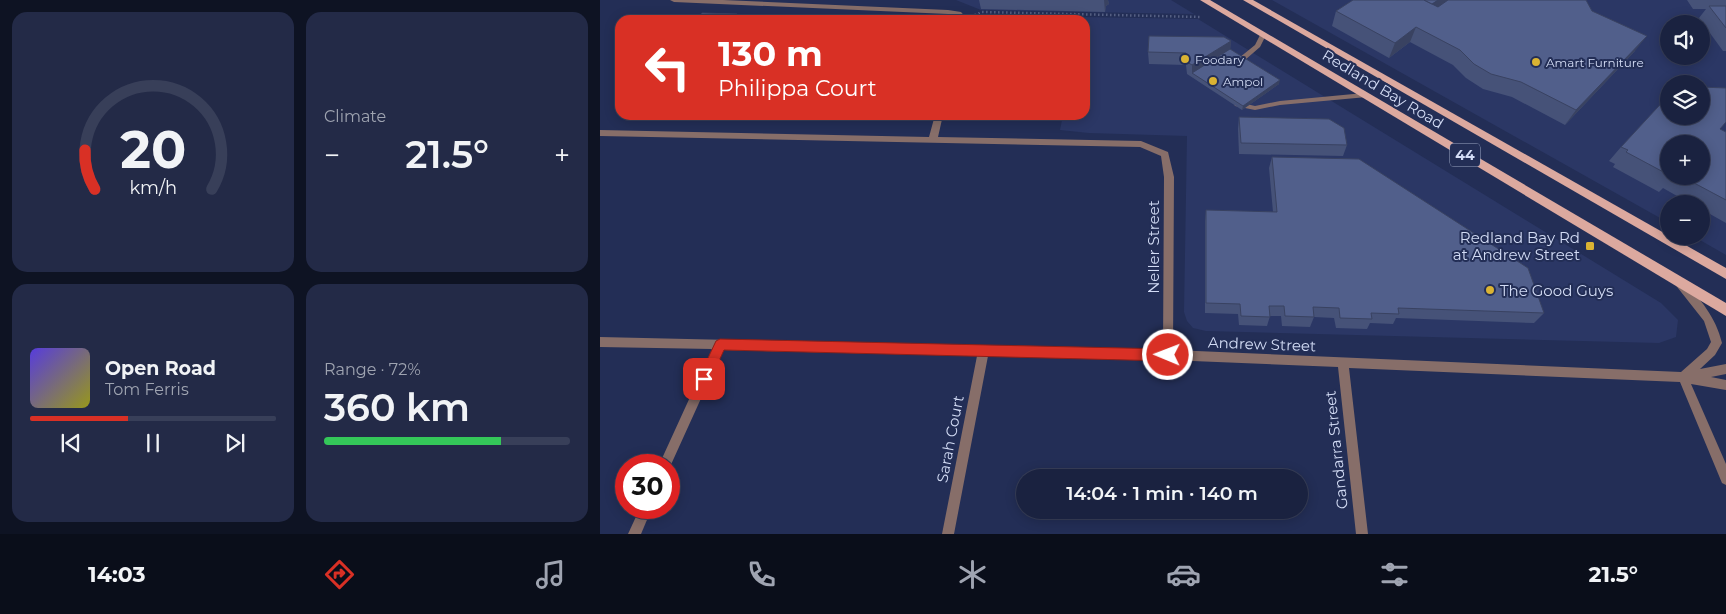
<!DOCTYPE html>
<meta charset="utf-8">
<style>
:root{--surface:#1a2240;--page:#232a47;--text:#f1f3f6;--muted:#9fa4b1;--line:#383f59;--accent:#d93025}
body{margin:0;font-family:Montserrat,sans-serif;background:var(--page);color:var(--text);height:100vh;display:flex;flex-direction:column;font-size:19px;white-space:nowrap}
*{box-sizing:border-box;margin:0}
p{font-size:16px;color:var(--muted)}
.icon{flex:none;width:28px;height:28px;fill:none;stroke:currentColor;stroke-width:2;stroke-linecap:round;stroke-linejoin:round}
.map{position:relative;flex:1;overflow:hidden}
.details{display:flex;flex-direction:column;gap:12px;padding:12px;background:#0e1323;width:600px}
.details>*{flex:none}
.top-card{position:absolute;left:15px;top:15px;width:475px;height:105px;border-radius:15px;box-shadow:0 2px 12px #0003,0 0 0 1px var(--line);background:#d93025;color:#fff;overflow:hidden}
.fabs{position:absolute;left:1060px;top:15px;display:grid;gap:10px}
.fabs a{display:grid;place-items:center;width:50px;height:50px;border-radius:50%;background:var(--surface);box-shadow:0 2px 12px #0003,0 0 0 1px var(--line);font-size:25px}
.speed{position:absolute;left:15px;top:454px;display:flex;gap:10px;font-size:25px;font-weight:700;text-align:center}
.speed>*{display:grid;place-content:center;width:65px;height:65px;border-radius:50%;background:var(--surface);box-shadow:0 2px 12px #0003,0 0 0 1px var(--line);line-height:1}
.speed .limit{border:8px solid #d22;background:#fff;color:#111}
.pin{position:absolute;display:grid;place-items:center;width:42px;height:42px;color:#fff;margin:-21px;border-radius:10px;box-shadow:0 2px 8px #0006}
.me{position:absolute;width:55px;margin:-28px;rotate:271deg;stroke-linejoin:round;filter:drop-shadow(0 0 4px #0008)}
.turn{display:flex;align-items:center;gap:18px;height:105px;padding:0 20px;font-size:22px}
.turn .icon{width:65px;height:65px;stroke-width:2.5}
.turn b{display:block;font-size:35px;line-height:42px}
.big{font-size:38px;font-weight:600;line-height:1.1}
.details .widget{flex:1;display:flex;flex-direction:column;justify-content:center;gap:8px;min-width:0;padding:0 18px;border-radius:15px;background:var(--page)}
.details .dial{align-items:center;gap:0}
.dial svg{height:130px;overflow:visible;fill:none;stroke:var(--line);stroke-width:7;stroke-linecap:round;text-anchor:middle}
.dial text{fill:var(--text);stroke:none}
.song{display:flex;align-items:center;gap:15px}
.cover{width:60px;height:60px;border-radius:8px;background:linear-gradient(135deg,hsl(250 70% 55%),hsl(60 70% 35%))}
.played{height:5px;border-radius:2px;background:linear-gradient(90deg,var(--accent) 40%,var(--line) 40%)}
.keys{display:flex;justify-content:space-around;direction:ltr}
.heat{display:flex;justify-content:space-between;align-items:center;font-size:28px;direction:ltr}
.charge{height:8px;border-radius:4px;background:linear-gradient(90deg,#34c759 72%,var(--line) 0)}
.details .tiles{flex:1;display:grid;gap:12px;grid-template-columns:repeat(2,1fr)}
.trip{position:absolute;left:416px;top:469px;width:292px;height:50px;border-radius:25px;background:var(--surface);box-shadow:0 2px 12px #0003,0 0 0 1px var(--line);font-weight:600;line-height:50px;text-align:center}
.dock{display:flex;height:80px;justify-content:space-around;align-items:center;background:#0a0e1a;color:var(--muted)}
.dock .icon{width:35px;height:35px}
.dock .active{color:var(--accent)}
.dock b{font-size:22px;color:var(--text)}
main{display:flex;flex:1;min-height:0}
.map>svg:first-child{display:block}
.built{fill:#2b3765;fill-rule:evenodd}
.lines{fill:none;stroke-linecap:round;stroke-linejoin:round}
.path{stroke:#707a9b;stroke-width:2.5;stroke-dasharray:1 3;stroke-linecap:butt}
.lane{fill:#876e69;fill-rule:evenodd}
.street{fill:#876e69;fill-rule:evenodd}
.primary{fill:#dca99f;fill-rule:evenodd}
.wall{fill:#465278;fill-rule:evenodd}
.shaded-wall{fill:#394261}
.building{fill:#515f8b;stroke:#394261}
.route{fill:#d93025;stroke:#8d1f18}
.poi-dot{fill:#dab333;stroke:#232e56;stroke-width:2}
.labels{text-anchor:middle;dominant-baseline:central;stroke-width:4;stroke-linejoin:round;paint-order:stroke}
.far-poi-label{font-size:12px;fill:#d3dcf5;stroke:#232e56;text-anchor:start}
.shield{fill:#232e56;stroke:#9ea8c5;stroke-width:1}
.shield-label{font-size:14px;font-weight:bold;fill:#d3dcf5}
.street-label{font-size:15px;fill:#d3dcf5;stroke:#232e56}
.poi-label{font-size:15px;fill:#d3dcf5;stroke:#232e56;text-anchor:end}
</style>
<main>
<section class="details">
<div class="tiles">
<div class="widget dial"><svg viewBox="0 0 100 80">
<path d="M14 69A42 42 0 1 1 86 69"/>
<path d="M14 69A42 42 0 0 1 8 45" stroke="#d93025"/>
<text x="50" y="56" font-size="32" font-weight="700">20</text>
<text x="50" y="72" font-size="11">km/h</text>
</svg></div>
<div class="widget"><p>Climate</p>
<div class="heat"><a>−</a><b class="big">21.5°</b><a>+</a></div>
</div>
<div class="widget">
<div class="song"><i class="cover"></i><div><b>Open Road</b><p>Tom Ferris</p></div></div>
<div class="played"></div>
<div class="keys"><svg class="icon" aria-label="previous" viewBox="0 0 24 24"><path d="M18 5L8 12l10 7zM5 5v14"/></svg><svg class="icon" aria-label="pause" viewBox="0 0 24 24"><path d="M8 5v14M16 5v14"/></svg><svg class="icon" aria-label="next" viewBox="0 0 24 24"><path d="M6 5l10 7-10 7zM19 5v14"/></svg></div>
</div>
<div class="widget"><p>Range · 72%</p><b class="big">360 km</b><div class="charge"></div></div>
</div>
</section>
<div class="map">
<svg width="1126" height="534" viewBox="0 0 1126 534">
<rect width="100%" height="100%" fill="#232e56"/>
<g class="built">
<path d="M356,0H571L594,14L381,10Z"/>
<path d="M672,0H1126V255L1093,236H1101V204H1069V223ZM1069,24H1101V56H1069ZM1069,84H1101V116H1069ZM1069,144H1101V176H1069Z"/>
<path d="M481,17L598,19L1061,303L1078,320L1076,337L1059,343L606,331L593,328L587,321L584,312L587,136L489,133L460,130L463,115H485V20H480Z"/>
</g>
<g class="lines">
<path class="path" d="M375,15L382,12L601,17"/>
<g class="lane">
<path d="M663,33L666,35L660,47L638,66H634V62L655,45L660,35Z"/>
<path d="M764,93L768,95L767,97L680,105L655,110L635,106L634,104L638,102L655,106L680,101Z"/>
</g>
<g class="street">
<path d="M70,0H123L348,10L361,12L368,20H360L356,16L348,14L74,2Z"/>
<path d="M335,115H343L338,137L541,141L568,152L574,177L573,350L1081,372L1107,349L1111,342L1104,321L1074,283L1075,280L1079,279L1083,280C1100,299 1116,317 1122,343L1115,355L1100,369L1126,364V374L1111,377L1126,380V390L1091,384L1126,464V485L1122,483L1080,382L749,368L768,534H756L738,367L568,360L388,356L354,534H342L377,356L123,350L69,469V465H59L112,349L0,347V337L563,350L564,177L561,156L540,147L0,136V130L329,137Z"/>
<path d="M40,508H52L41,534H28Z"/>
</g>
<g class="primary">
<path d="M600,0H610L1126,303V316Z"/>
<path d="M643,0H653L1126,268V279Z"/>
</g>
</g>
<g class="wall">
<path d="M379,0H508L509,4L506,6L505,12L381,9Z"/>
<path d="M1087,0H1126V51H1123L1099,18L1106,9H1093Z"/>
<path d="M736,11H992L1035,51L965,125L912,97L883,89L866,78L853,65L810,42L789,58L732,26Z"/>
<path d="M631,41L630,49L679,84L642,110L587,74L586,65L549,64L548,52Z"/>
<path d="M639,117L747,145L743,156L639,154L638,129Z"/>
<path d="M1120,129L1126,132V223L1101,209V204H1091L1063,188L1059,192L1013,167L1015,164L1009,161L1021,147ZM1069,144L1101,176H1069Z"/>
<path d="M672,157L944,313L934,323L796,318L793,324L770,323L767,329L736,328L734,318L714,317L710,327L682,326L681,316H670L667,326L639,325L638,314L605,313V221L606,210L673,212L669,168Z"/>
</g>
<g class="shaded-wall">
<path d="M504,0H508L509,4L506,6L505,12Z"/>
<path d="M838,0H849L826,17L831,5Z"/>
<path d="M137,14L141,20H133Z"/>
<path d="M816,27L810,42L789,58L795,43Z"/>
<path d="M1047,36L1035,51L965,125L976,110Z"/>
<path d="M631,41L630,53L592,73V65Z"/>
<path d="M680,80L679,84L642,110L643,106Z"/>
</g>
<g class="building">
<path d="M753,0H824L838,7L848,0H986L992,11L1047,36L976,110L921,82L891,74L874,64L860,50L816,27L795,43L736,11Z"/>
<path d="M824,0H838L832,4Z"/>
<path d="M1109,6H1126V28Z"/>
<path d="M102,13L137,14L133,20H97Z"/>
<path d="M549,36L624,37L631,41L592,65L587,62L586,53L548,52Z"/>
<path d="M630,49L680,80L643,106L592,73Z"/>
<path d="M1101,87L1126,88V122L1120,129L1126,132V200L1081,176H1101V144H1069V175L1026,152L1028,150L1021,147L1069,95V116H1101Z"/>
<path d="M639,117L729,119L744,128L747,145L641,143Z"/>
<path d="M672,157L759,159L928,268L944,313L798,308L799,314L771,313L772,319L740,318L739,308L713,307L714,317L685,316L684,306H669L670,317L641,316L640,304L606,303V210L677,212Z"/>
</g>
<path class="route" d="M120,339L568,349L573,351L574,355L573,359L568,361L124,350L109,383L104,385L100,383L98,379L100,375L116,341Z"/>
<g class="poi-dot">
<circle cx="585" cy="59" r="5"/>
<circle cx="936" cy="62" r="5"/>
<circle cx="613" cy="81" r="5"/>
<rect x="985" y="241" width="10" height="10" rx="2.5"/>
<circle cx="890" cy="290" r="5"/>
</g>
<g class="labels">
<g class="far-poi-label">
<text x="595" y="59">Foodary</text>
<text x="946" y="62">Amart Furniture</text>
<text x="623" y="81">Ampol</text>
</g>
<rect class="shield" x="850" y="143.5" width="30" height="23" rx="4"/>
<g class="shield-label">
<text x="865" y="155">44</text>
</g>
<g class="street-label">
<text transform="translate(783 89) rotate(31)">Redland Bay Road</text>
<text transform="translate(553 247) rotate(-90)">Neller Street</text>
<text transform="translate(662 344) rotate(2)">Andrew Street</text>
<text transform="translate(350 439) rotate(-79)">Sarah Court</text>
<text transform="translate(736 450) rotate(-96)">Gandarra Street</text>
</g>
<g class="poi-label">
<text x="980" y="237">Redland Bay Rd<tspan x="980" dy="17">at Andrew Street</tspan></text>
<text x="900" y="290" text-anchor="start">The Good Guys</text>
</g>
</g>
</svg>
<div class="fabs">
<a><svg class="icon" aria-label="sound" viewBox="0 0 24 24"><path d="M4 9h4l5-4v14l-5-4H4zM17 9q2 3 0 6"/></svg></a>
<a><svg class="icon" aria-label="layers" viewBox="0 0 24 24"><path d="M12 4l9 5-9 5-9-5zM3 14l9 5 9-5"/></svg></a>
<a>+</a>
<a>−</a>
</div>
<div class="speed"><div class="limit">30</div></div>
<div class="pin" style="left:104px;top:379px;background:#d93025"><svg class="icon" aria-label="arrive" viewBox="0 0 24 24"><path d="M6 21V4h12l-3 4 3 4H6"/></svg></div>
<svg class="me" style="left:568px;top:355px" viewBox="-20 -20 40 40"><circle r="17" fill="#d93025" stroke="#fff" stroke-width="3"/><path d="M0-11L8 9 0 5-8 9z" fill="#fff"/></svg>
<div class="trip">14:04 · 1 min · 140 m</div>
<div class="top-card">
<div class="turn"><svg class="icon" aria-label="left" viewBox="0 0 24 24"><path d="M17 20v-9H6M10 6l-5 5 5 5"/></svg><div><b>130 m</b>Philippa Court</div></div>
</div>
</div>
</main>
<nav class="dock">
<b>14:03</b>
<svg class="icon active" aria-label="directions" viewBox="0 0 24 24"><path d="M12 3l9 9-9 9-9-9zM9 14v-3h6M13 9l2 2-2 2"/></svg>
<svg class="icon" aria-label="music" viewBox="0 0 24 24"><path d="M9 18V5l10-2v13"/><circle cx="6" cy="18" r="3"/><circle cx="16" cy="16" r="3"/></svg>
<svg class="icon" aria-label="phone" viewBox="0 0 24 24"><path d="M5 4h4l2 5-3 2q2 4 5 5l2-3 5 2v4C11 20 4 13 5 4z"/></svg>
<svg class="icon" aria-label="climate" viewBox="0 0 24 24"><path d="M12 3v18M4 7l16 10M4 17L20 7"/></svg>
<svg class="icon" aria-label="car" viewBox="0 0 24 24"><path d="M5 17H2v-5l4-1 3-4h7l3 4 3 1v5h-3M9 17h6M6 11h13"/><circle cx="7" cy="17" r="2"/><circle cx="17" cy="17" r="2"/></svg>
<svg class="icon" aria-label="filters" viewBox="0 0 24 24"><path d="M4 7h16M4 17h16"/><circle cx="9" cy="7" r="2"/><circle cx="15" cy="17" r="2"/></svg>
<b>21.5°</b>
</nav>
